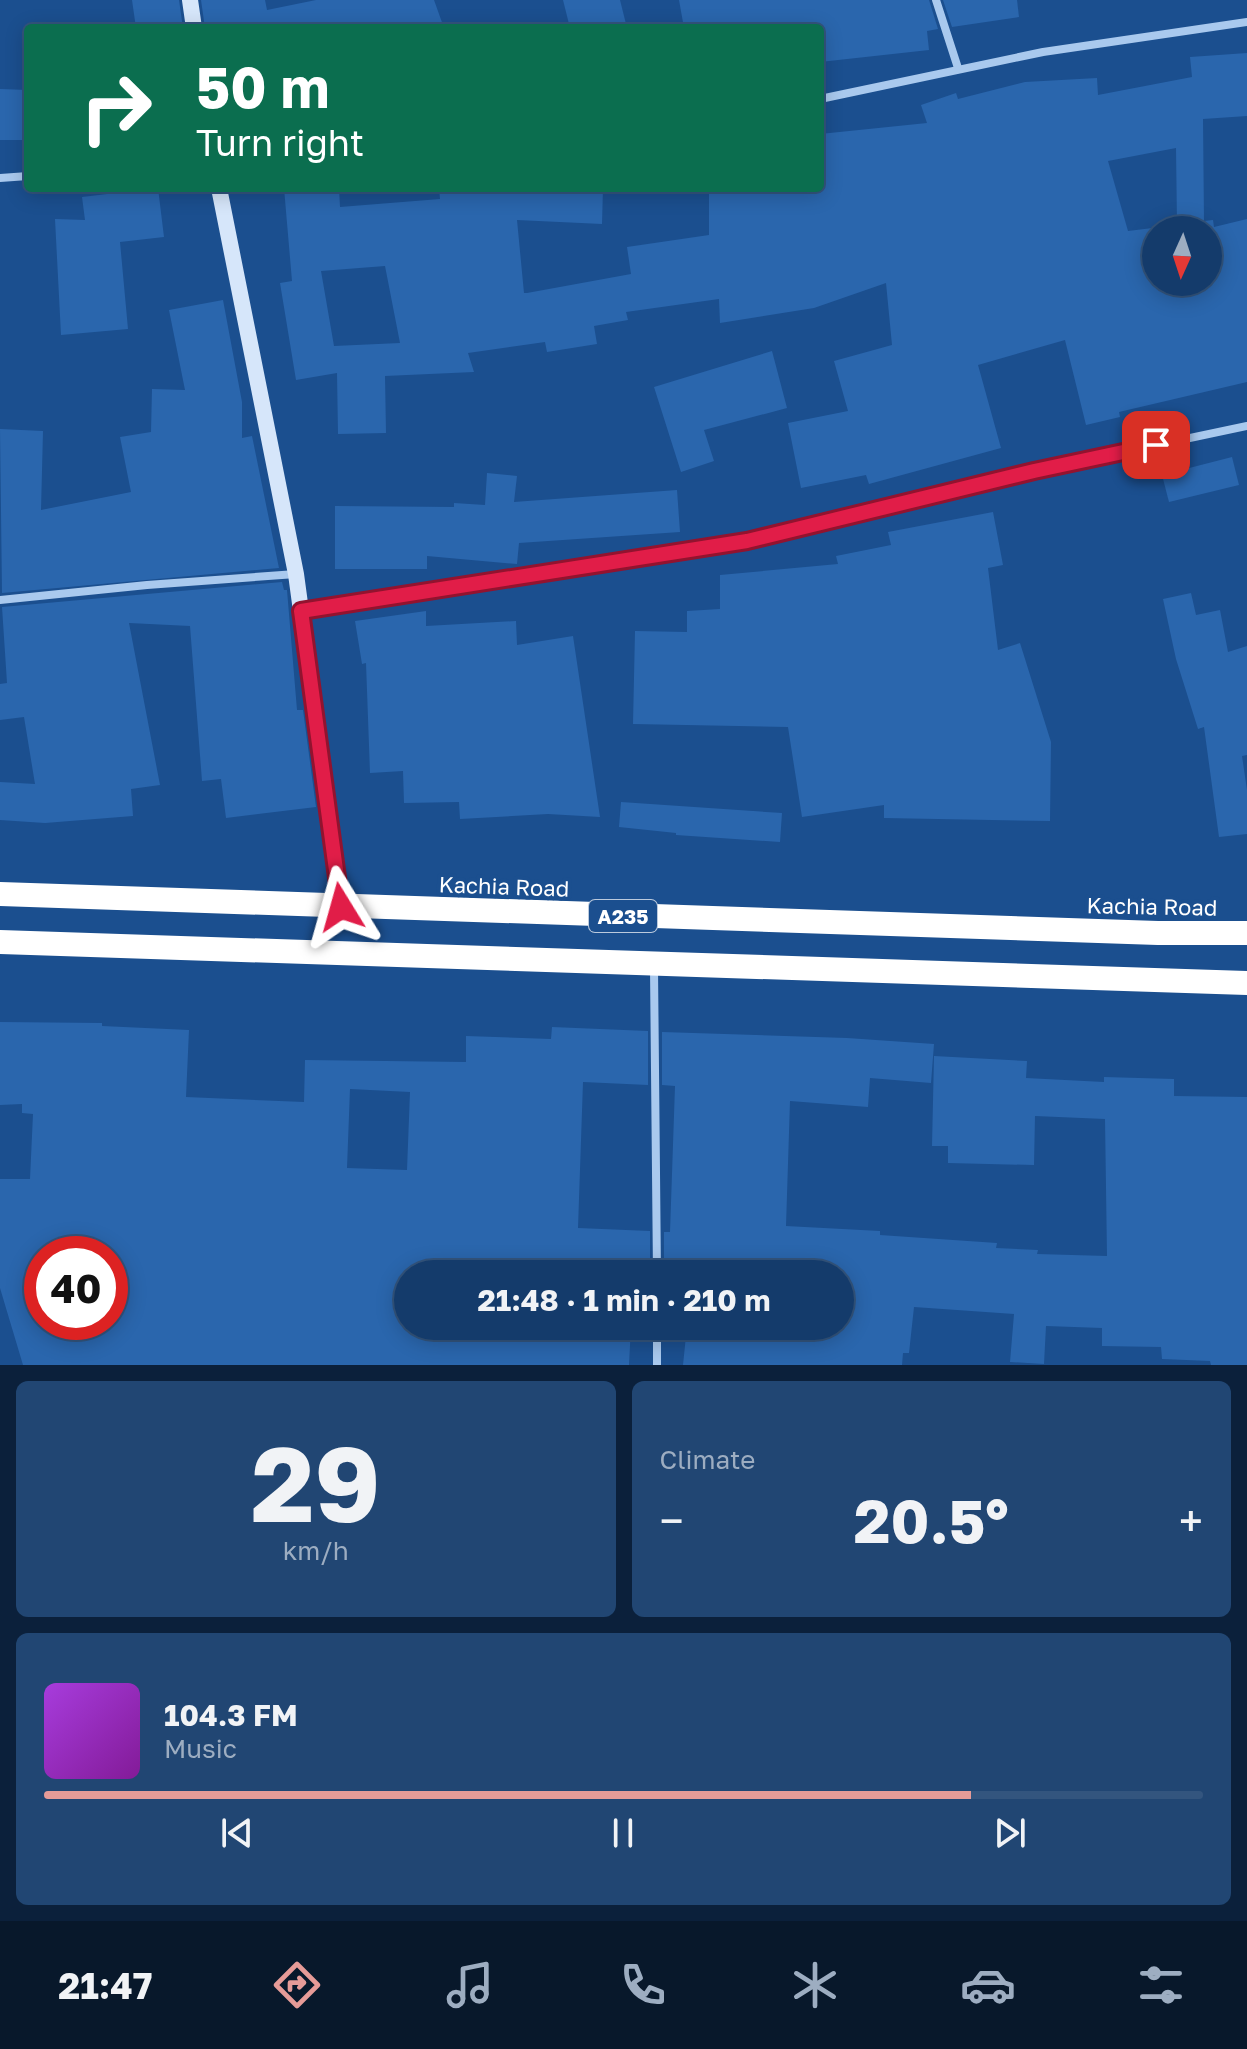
<!DOCTYPE html>
<meta charset="utf-8">
<style>
:root{--surface:#143b6b;--page:#214673;--text:#f1f3f6;--muted:#9dadc1;--line:#33557e;--accent:#e69b98}
body{margin:0;font-family:"Golos Text",sans-serif;background:var(--page);color:var(--text);height:100vh;display:flex;flex-direction:column;font-size:30px;white-space:nowrap}
*{box-sizing:border-box;margin:0}
p{font-size:26px;color:var(--muted)}
.icon{flex:none;width:44px;height:44px;fill:none;stroke:currentColor;stroke-width:2;stroke-linecap:round;stroke-linejoin:round}
.map{position:relative;height:1365px;overflow:hidden}
.drawer{display:flex;flex-direction:column;gap:16px;padding:16px;background:#0b203b;flex:1}
.drawer>*{flex:none}
.banner{position:absolute;left:24px;top:24px;width:800px;height:168px;border-radius:8px;box-shadow:0 4px 20px #0003,0 0 0 2px var(--line);background:#0b6e4f;color:#fff;overflow:hidden}
.needle{width:52px;rotate:183deg}
.controls{position:absolute;left:1142px;top:216px;display:grid;gap:16px}
.controls a{display:grid;place-items:center;width:80px;height:80px;border-radius:50%;background:var(--surface);box-shadow:0 4px 20px #0003,0 0 0 2px var(--line);font-size:40px}
.speed{position:absolute;left:24px;top:1236px;display:flex;gap:16px;font-size:40px;font-weight:700;text-align:center}
.speed>*{display:grid;place-content:center;width:104px;height:104px;border-radius:50%;background:var(--surface);box-shadow:0 4px 20px #0003,0 0 0 2px var(--line);line-height:1}
.speed .limit{border:12px solid #d22;background:#fff;color:#111}
.pin{position:absolute;display:grid;place-items:center;width:68px;height:68px;color:#fff;margin:-34px;border-radius:16px;box-shadow:0 4px 12px #0006}
.me{position:absolute;width:88px;margin:-44px;rotate:352deg;stroke-linejoin:round;filter:drop-shadow(0 0 6px #0008)}
.turn{display:flex;align-items:center;gap:28px;height:168px;padding:0 40px;font-size:36px}
.turn .icon{width:104px;height:104px;stroke-width:2.5}
.turn b{display:block;font-size:56px;line-height:68px}
.big{font-size:60px;font-weight:700;line-height:1.1}
.drawer .card{flex:1;display:flex;flex-direction:column;justify-content:center;gap:12px;min-width:0;padding:0 28px;border-radius:12px;background:var(--page)}
.drawer .dial{align-items:center;gap:0}
.dial b{font-size:104px;line-height:1}
.song{display:flex;align-items:center;gap:24px}
.cover{width:96px;height:96px;border-radius:12px;background:linear-gradient(135deg,hsl(280 70% 55%),hsl(290 70% 35%))}
.played{height:8px;border-radius:4px;background:linear-gradient(90deg,var(--accent) 80%,var(--line) 80%)}
.keys{display:flex;justify-content:space-around;direction:ltr}
.heat{display:flex;justify-content:space-between;align-items:center;font-size:44px;direction:ltr}
.drawer .tiles{flex:1;display:grid;gap:16px;grid-template-columns:1fr 1fr}
.card:last-child{grid-column:span 2}
.trip{position:absolute;left:394px;top:1260px;width:460px;height:80px;border-radius:40px;background:var(--surface);box-shadow:0 4px 20px #0003,0 0 0 2px var(--line);font-weight:700;line-height:80px;text-align:center}
.tab-bar{display:flex;height:128px;justify-content:space-around;align-items:center;background:#08182b;color:var(--muted)}
.tab-bar .icon{width:56px;height:56px}
.tab-bar .active{color:var(--accent)}
.tab-bar b{font-size:36px;color:var(--text)}
.map>svg:first-child{display:block}
.building{fill:#2a66ad;fill-rule:evenodd}
.lines{fill:none;stroke-linecap:round;stroke-linejoin:round}
.street{stroke:#a9c9ee;stroke-width:8}
.secondary{stroke:#d6e6fa;stroke-width:16}
.highway{stroke:#fff;stroke-width:24}
.route-casing{stroke:#92132f;stroke-width:20}
.route{stroke:#e11d48;stroke-width:14}
.labels{text-anchor:middle;dominant-baseline:central;stroke-width:8;stroke-linejoin:round;paint-order:stroke}
.shield{fill:#1b4f8f;stroke:#bbcadd;stroke-width:2}
.shield-label{font-size:20px;font-weight:bold;fill:#fff}
.street-label{font-size:22px;fill:#fff;stroke:#1b4f8f}
</style>
<div class="map">
<svg width="1247" height="1365" viewBox="0 0 1247 1365">
<rect width="100%" height="100%" fill="#1b4f8f"/>
<g class="building">
<path d="M132,0H179L183,28H136Z"/>
<path d="M201,0H265L267,10L316,0H434L444,28H205Z"/>
<path d="M563,0H620L627,28H570Z"/>
<path d="M679,0H929L938,29L927,31L929,50L820,62V28H684Z"/>
<path d="M943,0H1017L1019,17L952,27Z"/>
<path d="M1247,53V116L1203,119L1204,221L1213,220L1214,227L1247,219V382L1119,412L1120,417L1086,425L1065,340L978,365L1001,448L869,484L866,475L801,488L788,423L848,411L834,361L892,345L886,283L814,308L720,323L719,299L626,312L628,320L594,326L597,344L547,352L545,342L468,353L474,372L385,376L386,433L338,434L337,373L296,380L280,283L292,281L284,188H339L340,207L440,199L439,188H603L602,224L517,220L524,293H527L631,274L627,247L709,235V188H820V134L927,123L921,105L956,93L958,99L1025,82L1097,78L1098,95L1192,77L1190,57ZM1176,148L1177,225L1128,231L1108,161ZM1156,230H1208V282H1156ZM385,266L400,343L334,346L321,271Z"/>
<path d="M0,89L28,90V140H0Z"/>
<path d="M158,188L164,237L120,242L128,329L61,335L55,219L85,220L82,197Z"/>
<path d="M223,300L242,402V438L252,436L279,568L2,593L0,429L43,431L41,510L131,492L120,437L151,432L152,389L185,390L169,310Z"/>
<path d="M772,351L787,408L704,430L714,461L681,472L654,387Z"/>
<path d="M1232,457L1239,485L1169,502L1162,475Z"/>
<path d="M487,473L517,476L514,502L677,490L680,532L519,543L517,564L427,556V569H335V506L454,507V503L485,505Z"/>
<path d="M993,512L1003,565L988,568L998,650L1020,643L1051,742L1050,821L884,818V805L802,817L788,727L633,724L635,631L687,632V611L720,609V575L838,564L836,556L891,545L888,532Z"/>
<path d="M282,582L284,590H287L297,710H303L316,807L226,818L221,779L202,781L190,626L129,623L160,785L131,789L133,816L45,823L0,820V782L35,784L24,717L0,720V684L7,683L2,607Z"/>
<path d="M1191,593L1196,615L1220,610L1228,652L1247,646V755L1242,756L1247,790V834L1219,837L1204,727L1198,729L1176,659L1163,599Z"/>
<path d="M426,611V626L516,621L517,645L573,636L600,817L548,814L460,819L459,802L404,803L403,771L370,773L366,663L362,664L355,621Z"/>
<path d="M621,802L782,813L780,842L676,835V833L619,827Z"/>
<path d="M0,1022L102,1023V1026L189,1030L186,1097L304,1102L305,1060L466,1062V1036L551,1039L552,1027L648,1031V1085L583,1082L578,1228L650,1231V1274H408V1326H631L629,1365H23L0,1288V1179H30L33,1114L22,1113V1104L0,1105ZM350,1089L410,1092L407,1170L347,1168ZM42,1254H110V1322H42Z"/>
<path d="M662,1032L847,1038L934,1044L931,1083L870,1078L868,1107L790,1101L786,1226L880,1231V1235L997,1243L996,1248L1038,1250L1037,1254L1107,1256L1105,1119L1035,1116L1034,1165L948,1163V1146H932L934,1056L1027,1061L1026,1078L1104,1082V1077L1174,1079V1096L1247,1097V1365H1211L1210,1361L1162,1359L1161,1347L1102,1346V1328L1046,1326L1044,1364L1010,1362L1014,1314L914,1307L909,1353H903L902,1365H683L687,1326H840V1274H664V1232H670L675,1086L662,1085Z"/>
</g>
<g class="lines">
<g class="street">
<path d="M936,0L958,68"/>
<path d="M820,99L1043,52L1247,22"/>
<path d="M0,178L28,176"/>
<path d="M0,600L147,585L296,574"/>
<path d="M301,611L747,541L1034,471L1247,426"/>
<path d="M654,968L657,1274"/>
<path d="M657,1326V1365"/>
</g>
<g class="secondary">
<path d="M190,0L194,28"/>
<path d="M219,188L296,574L341,907"/>
</g>
<g class="highway">
<path d="M0,894L1158,933H1247"/>
<path d="M0,942L1247,983"/>
</g>
</g>
<g class="lines">
<defs>
<path id="route" d="M341,907L301,611L747,541L1034,471L1156,445"/>
</defs>
<use href="#route" class="route-casing"/>
<use href="#route" class="route"/>
</g>
<g class="labels">
<rect class="shield" x="589" y="900" width="68" height="32" rx="6"/>
<g class="shield-label">
<text x="623" y="916">A235</text>
</g>
<g class="street-label">
<text transform="translate(504 886) rotate(2)">Kachia Road</text>
<text transform="translate(1152 906) rotate(1)">Kachia Road</text>
</g>
</g>
</svg>
<div class="controls">
<a><svg class="needle" viewBox="-14 -14 28 28"><path d="M0-13l5 13h-10z" fill="#e53935"/><path d="M0 13l5-13h-10z" fill="#9dadc1"/></svg></a>
</div>
<div class="speed"><div class="limit">40</div></div>
<div class="pin" style="left:1156px;top:445px;background:#d93025"><svg class="icon" aria-label="arrive" viewBox="0 0 24 24"><path d="M6 21V4h12l-3 4 3 4H6"/></svg></div>
<svg class="me" style="left:341px;top:907px" viewBox="-20 -20 40 40"><path d="M0-17L14 15 0 8-14 15z" fill="#e11d48" stroke="#fff" stroke-width="4"/></svg>
<div class="trip">21:48 · 1 min · 210 m</div>
<div class="banner">
<div class="turn"><svg class="icon" aria-label="right" viewBox="0 0 24 24"><path d="M7 20v-9h11M14 6l5 5-5 5"/></svg><div><b>50 m</b>Turn right</div></div>
</div>
</div>
<section class="drawer">
<div class="tiles">
<div class="card dial"><b>29</b><p>km/h</p></div>
<div class="card"><p>Climate</p>
<div class="heat"><a>−</a><b class="big">20.5°</b><a>+</a></div>
</div>
<div class="card">
<div class="song"><i class="cover"></i><div><b>104.3 FM</b><p>Music</p></div></div>
<div class="played"></div>
<div class="keys"><svg class="icon" aria-label="previous" viewBox="0 0 24 24"><path d="M18 5L8 12l10 7zM5 5v14"/></svg><svg class="icon" aria-label="pause" viewBox="0 0 24 24"><path d="M8 5v14M16 5v14"/></svg><svg class="icon" aria-label="next" viewBox="0 0 24 24"><path d="M6 5l10 7-10 7zM19 5v14"/></svg></div>
</div>
</div>
</section>
<nav class="tab-bar">
<b>21:47</b>
<svg class="icon active" aria-label="directions" viewBox="0 0 24 24"><path d="M12 3l9 9-9 9-9-9zM9 14v-3h6M13 9l2 2-2 2"/></svg>
<svg class="icon" aria-label="music" viewBox="0 0 24 24"><path d="M9 18V5l10-2v13"/><circle cx="6" cy="18" r="3"/><circle cx="16" cy="16" r="3"/></svg>
<svg class="icon" aria-label="phone" viewBox="0 0 24 24"><path d="M5 4h4l2 5-3 2q2 4 5 5l2-3 5 2v4C11 20 4 13 5 4z"/></svg>
<svg class="icon" aria-label="climate" viewBox="0 0 24 24"><path d="M12 3v18M4 7l16 10M4 17L20 7"/></svg>
<svg class="icon" aria-label="car" viewBox="0 0 24 24"><path d="M5 17H2v-5l4-1 3-4h7l3 4 3 1v5h-3M9 17h6M6 11h13"/><circle cx="7" cy="17" r="2"/><circle cx="17" cy="17" r="2"/></svg>
<svg class="icon" aria-label="filters" viewBox="0 0 24 24"><path d="M4 7h16M4 17h16"/><circle cx="9" cy="7" r="2"/><circle cx="15" cy="17" r="2"/></svg>
</nav>
